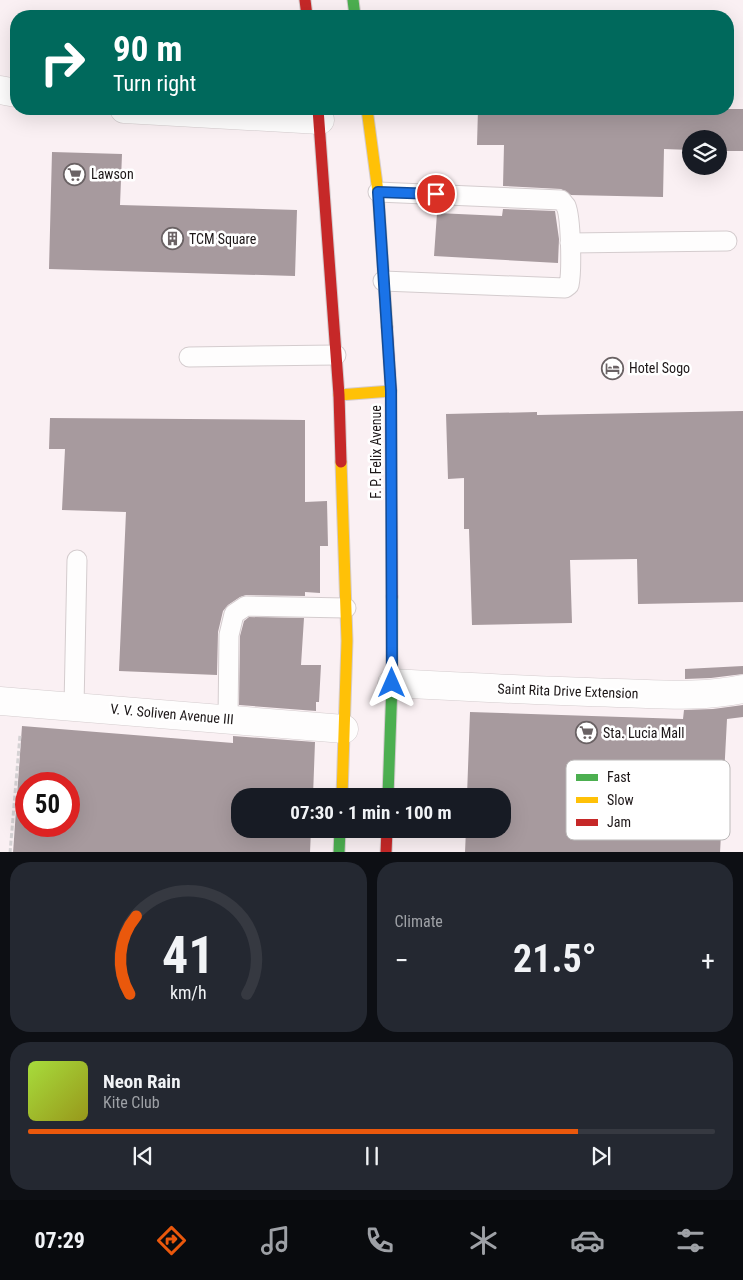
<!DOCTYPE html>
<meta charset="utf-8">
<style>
:root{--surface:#171b24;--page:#242831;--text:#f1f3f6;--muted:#9ea1a6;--line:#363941;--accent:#ea580c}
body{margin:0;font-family:"Roboto Condensed",sans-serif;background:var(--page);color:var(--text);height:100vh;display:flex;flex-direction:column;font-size:19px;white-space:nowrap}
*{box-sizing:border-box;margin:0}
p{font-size:16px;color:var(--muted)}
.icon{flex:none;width:28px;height:28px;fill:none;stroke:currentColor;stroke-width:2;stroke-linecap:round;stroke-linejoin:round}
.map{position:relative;height:852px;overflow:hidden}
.details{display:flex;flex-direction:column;gap:10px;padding:10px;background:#0d0f14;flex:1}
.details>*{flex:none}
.top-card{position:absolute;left:10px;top:10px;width:724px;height:105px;border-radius:20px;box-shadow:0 5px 20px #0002;background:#00695c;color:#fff;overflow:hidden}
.controls{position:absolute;left:682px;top:130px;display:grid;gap:10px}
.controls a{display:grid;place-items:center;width:45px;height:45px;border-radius:50%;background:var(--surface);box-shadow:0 5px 20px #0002;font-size:25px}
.speed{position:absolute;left:15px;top:772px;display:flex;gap:10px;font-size:25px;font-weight:700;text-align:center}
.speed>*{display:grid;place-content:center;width:65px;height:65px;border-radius:50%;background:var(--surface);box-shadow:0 5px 20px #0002;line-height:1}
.speed .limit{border:8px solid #d22;background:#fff;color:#111}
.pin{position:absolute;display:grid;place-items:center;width:42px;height:42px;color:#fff;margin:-21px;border:2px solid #fff;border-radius:50%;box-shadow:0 1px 5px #0007}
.me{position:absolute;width:55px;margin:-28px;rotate:0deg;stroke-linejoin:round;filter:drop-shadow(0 0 4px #0008)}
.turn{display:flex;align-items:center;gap:18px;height:105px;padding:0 20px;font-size:22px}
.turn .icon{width:65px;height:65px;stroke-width:2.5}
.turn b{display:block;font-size:35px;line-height:42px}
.big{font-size:38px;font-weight:700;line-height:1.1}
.details .widget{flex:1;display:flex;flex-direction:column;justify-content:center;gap:8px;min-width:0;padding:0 18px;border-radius:20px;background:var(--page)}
.details .dial{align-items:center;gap:0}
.dial svg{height:130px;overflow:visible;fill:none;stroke:var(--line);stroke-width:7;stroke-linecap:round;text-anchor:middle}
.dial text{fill:var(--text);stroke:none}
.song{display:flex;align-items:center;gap:15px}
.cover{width:60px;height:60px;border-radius:8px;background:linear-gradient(135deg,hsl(80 70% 55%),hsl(60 70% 35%))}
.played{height:5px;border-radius:2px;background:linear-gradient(90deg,var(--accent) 80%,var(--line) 80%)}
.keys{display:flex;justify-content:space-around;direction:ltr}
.heat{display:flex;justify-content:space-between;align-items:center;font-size:28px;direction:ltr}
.details .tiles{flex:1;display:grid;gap:10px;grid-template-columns:1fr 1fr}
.widget:last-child{grid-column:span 2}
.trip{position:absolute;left:231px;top:788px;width:280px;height:50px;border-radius:20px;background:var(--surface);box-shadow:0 5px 20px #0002;font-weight:700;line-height:50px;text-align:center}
.tabs{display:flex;height:80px;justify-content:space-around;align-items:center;background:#090b0e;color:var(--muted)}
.tabs .icon{width:35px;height:35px}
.tabs .selected{color:var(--accent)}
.tabs b{font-size:22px;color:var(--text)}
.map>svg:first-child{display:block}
.building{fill:#a79a9e;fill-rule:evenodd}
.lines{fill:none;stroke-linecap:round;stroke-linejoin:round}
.lane-casing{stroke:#d4ccce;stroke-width:21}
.street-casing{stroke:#d4ccce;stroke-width:29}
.fast-casing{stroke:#d4ccce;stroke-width:13}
.slow-casing{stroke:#d4ccce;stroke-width:13}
.jam-casing{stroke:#d4ccce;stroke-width:13}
.path{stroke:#d5d2d4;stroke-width:3;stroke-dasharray:5 2.5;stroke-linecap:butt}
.lane{stroke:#fefdfd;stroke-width:19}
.street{stroke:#fefdfd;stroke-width:28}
.fast{stroke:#4caf50;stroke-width:11}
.slow{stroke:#ffc107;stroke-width:11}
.jam{stroke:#c62828;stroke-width:11}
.route-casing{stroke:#114b97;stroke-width:12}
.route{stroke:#1a73e8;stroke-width:9}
.labels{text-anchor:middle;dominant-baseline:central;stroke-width:5;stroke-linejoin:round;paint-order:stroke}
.poi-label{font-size:14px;fill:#1c1617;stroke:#fff;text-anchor:start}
.street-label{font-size:14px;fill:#1c1617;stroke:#fff}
.key{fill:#fff;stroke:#bbb9b9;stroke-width:1}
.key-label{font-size:14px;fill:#1c1617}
</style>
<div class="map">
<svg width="743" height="853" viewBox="0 0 743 853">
<rect width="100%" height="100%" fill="#faf0f3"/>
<g class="building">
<path d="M478,109H743V151H719V139H691V150L664,149L663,197L571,195L561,189L503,186L504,145H477Z"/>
<path d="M52,152L122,154L120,205L297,210L295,276L49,269Z"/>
<path d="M503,209L555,211L559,239L558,263L434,256L437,213L502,216Z"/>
<path d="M743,411V602L638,604L637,559L570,560L572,623L472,625L469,529H464V478L448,479L446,414L537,412V415Z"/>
<path d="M50,418L305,420V502L327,501L328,546H320V593L305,592V596L246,595L240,597L228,605L223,611L218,632L217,675L119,671L126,512L62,510L65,449H49Z"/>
<path d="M249,617L304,618L301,665H321L319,702H316V711L239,705L240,636L244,621Z"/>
<path d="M743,666V674L711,678L685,679V669Z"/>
<path d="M743,705V717L727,719L720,853H465L466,829H502V796H467L470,712L683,719L684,710L713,709Z"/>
<path d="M22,726L233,743V736L315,742L313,796H240V829H311L310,853H13ZM26,784H69V826H26Z"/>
</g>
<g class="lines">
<defs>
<g id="lane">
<path d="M378,192L561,200C563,202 564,204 566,206C571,218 572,271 569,285L565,288L383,281"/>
<path d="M570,243L727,241"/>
<path d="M189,357L336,355"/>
<path d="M74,706L77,560"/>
<path d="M228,719L229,635L234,614L246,606L346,608"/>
</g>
<g id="street">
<path d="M0,90L16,93"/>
<path d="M124,109L320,120"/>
<path d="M392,683C467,687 542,691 617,693C659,694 702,698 743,689"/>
<path d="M0,701L344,729"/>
</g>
<g id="fast">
<path d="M353,0L355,16"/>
<path d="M388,796L392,683V597"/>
<path d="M339,853L340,829"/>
</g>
<g id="slow">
<path d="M367,109L378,192L387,327"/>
<path d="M339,395L391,391"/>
<path d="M341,462L347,641L342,796"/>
</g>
<g id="jam">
<path d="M305,0L307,16"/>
<path d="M318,109L339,395L341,462"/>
<path d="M387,327L391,391L392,597"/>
<path d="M386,853L387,829"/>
</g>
</defs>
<use href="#lane" class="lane-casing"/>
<use href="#street" class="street-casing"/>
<use href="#fast" class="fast-casing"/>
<use href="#slow" class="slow-casing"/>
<use href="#jam" class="jam-casing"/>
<path class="path" d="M10,853L20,735"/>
<use href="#lane" class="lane"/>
<use href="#street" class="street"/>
<use href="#fast" class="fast"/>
<use href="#slow" class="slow"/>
<use href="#jam" class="jam"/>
</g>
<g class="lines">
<defs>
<path id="route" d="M392,683L391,391L378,192L436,194"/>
</defs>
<use href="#route" class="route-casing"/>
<use href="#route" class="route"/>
</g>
<defs>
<symbol id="supermarket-ring" viewBox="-11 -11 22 22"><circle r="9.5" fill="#fff" stroke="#6a6264" stroke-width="1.5"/><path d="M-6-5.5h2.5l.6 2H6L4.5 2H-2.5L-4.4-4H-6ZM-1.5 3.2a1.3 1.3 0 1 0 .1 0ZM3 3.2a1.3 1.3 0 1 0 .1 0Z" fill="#6a6264"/></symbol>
<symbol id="building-ring" viewBox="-11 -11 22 22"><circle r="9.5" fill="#fff" stroke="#6a6264" stroke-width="1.5"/><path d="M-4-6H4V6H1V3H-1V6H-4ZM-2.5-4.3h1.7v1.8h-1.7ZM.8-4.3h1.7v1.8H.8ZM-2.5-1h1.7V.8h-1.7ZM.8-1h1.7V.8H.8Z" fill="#6a6264"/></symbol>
<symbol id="hotel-ring" viewBox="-11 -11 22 22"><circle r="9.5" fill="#fff" stroke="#6a6264" stroke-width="1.5"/><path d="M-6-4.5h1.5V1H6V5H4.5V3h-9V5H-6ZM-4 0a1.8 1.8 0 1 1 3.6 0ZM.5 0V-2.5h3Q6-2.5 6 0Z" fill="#6a6264"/></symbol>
</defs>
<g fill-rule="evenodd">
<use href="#supermarket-ring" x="62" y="162" width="25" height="25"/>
<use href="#building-ring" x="160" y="226" width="25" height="25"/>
<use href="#hotel-ring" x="600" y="356" width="25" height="25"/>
<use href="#supermarket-ring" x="574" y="720" width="25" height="25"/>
</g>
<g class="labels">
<g class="poi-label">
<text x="91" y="174">Lawson</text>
<text x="189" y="239">TCM Square</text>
<text x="629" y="368">Hotel Sogo</text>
<text x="603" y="733">Sta. Lucia Mall</text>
</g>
<g class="street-label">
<text transform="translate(376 452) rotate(-90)">F. P. Felix Avenue</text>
<text transform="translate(568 691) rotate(2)">Saint Rita Drive Extension</text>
<text transform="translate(172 714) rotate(5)">V. V. Soliven Avenue III</text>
</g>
</g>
<rect x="566" y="760" width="164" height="80" rx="8" class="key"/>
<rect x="576" y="774" width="22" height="7" fill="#4caf50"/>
<rect x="576" y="797" width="22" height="6" fill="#ffc107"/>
<rect x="576" y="819" width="22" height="7" fill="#c62828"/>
<g class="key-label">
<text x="607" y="782">Fast</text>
<text x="607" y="805">Slow</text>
<text x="607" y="827">Jam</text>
</g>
</svg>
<div class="controls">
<a><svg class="icon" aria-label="layers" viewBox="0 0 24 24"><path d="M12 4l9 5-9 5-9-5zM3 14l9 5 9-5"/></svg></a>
</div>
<div class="speed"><div class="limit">50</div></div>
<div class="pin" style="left:436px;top:194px;background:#d93025"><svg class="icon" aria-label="arrive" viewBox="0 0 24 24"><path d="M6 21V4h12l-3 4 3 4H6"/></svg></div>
<svg class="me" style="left:392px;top:683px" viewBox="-20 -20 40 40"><path d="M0-17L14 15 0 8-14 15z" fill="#1a73e8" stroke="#fff" stroke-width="4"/></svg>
<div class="trip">07:30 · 1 min · 100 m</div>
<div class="top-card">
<div class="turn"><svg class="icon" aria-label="right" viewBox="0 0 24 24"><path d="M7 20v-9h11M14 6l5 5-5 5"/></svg><div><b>90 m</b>Turn right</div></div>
</div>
</div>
<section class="details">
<div class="tiles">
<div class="widget dial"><svg viewBox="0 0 100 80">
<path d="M14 69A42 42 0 1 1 86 69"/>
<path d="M14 69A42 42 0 0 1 18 21" stroke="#ea580c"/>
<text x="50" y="56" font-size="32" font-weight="700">41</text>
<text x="50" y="72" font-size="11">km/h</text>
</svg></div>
<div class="widget"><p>Climate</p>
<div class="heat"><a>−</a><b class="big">21.5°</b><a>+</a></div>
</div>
<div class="widget">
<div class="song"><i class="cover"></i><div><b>Neon Rain</b><p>Kite Club</p></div></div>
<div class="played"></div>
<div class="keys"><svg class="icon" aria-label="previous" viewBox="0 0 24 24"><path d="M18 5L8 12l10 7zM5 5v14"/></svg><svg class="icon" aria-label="pause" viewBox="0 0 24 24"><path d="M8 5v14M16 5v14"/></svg><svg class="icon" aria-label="next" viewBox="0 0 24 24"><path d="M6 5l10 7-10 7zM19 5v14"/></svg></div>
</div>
</div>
</section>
<nav class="tabs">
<b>07:29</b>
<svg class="icon selected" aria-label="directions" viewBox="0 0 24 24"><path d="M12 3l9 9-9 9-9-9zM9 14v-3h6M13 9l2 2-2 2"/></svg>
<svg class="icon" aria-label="music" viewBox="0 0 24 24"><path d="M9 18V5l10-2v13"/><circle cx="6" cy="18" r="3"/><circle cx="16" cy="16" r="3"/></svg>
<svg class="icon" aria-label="phone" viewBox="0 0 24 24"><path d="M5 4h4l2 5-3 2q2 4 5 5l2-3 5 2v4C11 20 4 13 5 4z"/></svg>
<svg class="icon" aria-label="climate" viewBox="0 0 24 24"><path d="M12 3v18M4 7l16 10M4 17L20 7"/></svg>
<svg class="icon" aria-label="car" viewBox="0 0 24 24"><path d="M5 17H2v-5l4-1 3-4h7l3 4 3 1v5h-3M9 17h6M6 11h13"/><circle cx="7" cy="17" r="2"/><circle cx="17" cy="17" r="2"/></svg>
<svg class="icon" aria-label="filters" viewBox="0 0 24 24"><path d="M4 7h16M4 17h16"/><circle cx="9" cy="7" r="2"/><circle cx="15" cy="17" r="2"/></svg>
</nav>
